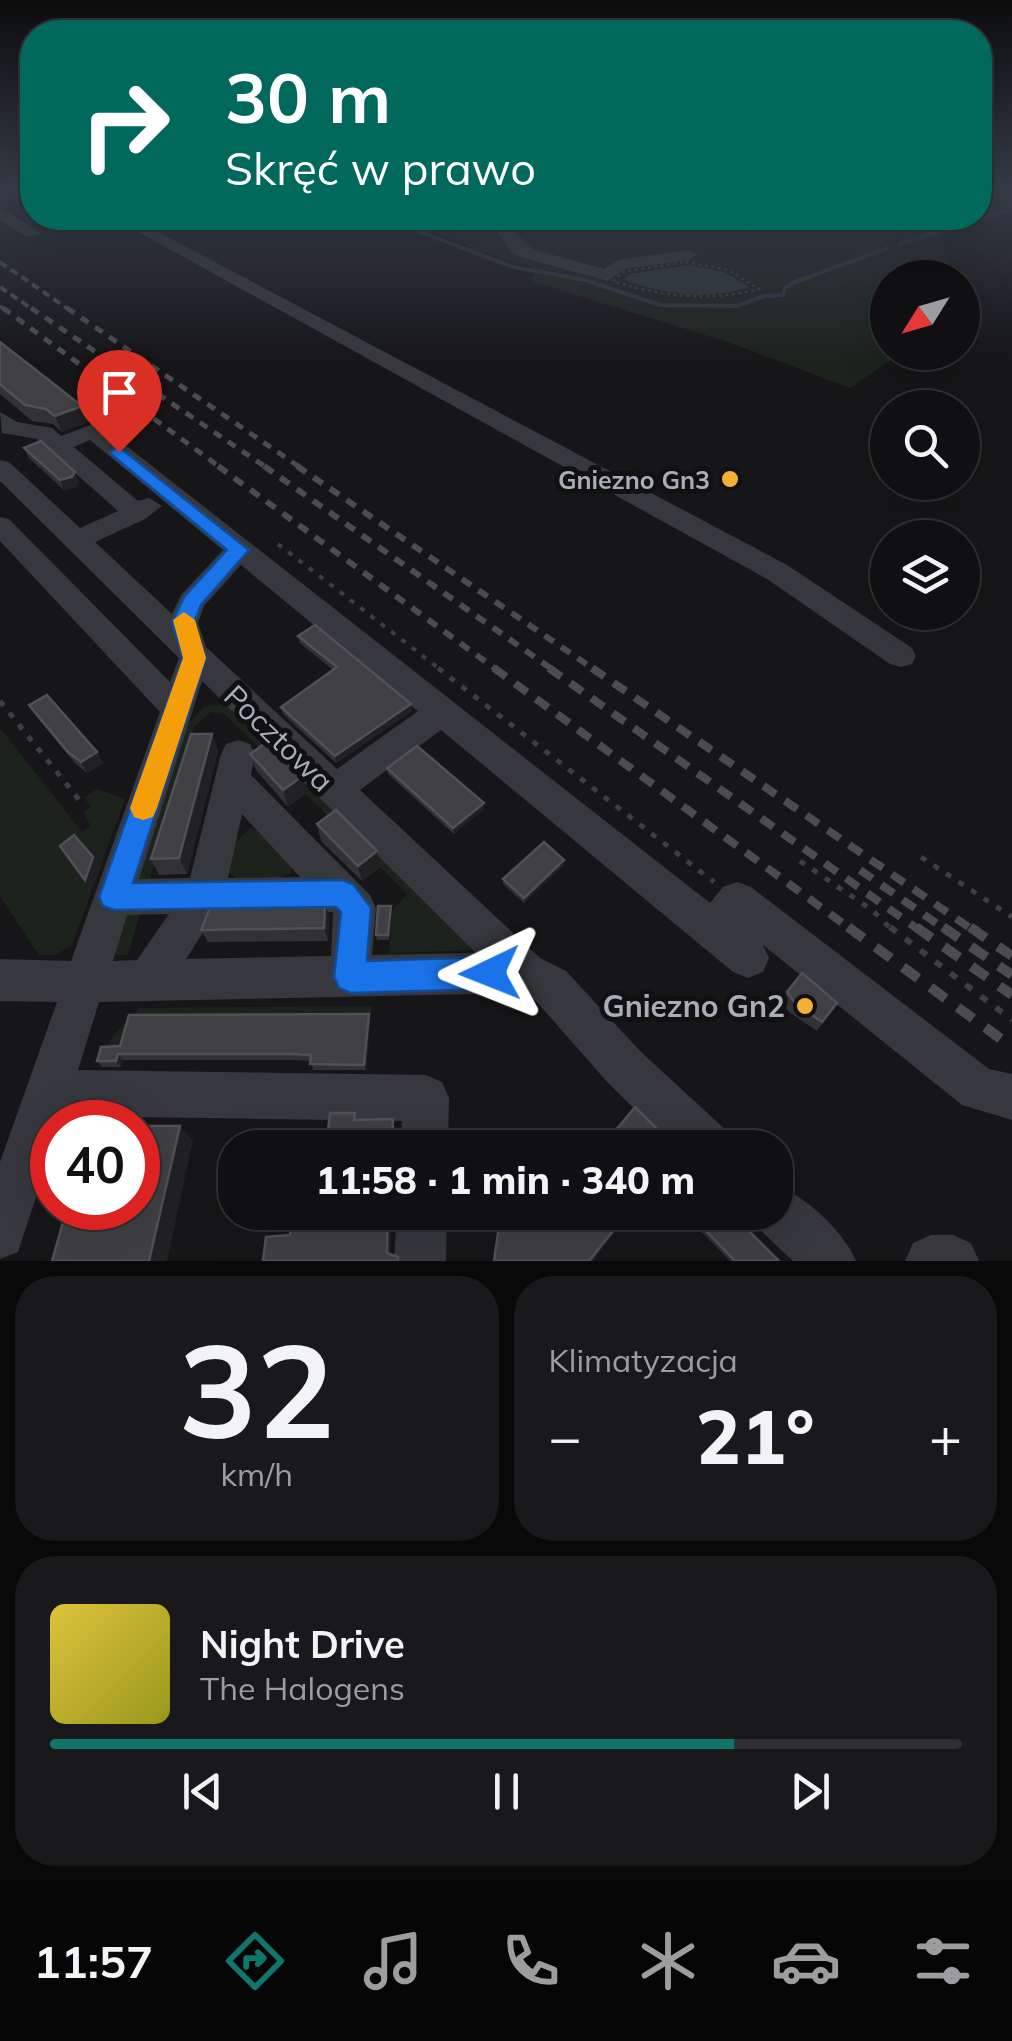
<!DOCTYPE html>
<html lang="pl">
<meta charset="utf-8">
<style>
:root{--surface:#101012;--page:#19191b;--text:#f1f3f6;--muted:#9c9d9f;--line:#303032;--accent:#0f766e}
body{margin:0;font-family:Mulish,sans-serif;background:var(--page);color:var(--text);height:100vh;display:flex;flex-direction:column;font-size:38px;white-space:nowrap}
*{box-sizing:border-box;margin:0}
p{font-size:32px;color:var(--muted)}
.icon{flex:none;width:55px;height:55px;fill:none;stroke:currentColor;stroke-width:2;stroke-linecap:round;stroke-linejoin:round}
.map{position:relative;height:1261px;overflow:hidden}
.drawer{display:flex;flex-direction:column;gap:15px;padding:15px;background:#09090a;flex:1}
.drawer>*{flex:none}
.guide{position:absolute;left:20px;top:20px;width:972px;height:210px;border-radius:40px;box-shadow:0 10px 40px #0002,0 0 0 2px var(--line);background:#00695c;color:#fff;overflow:hidden}
.needle{width:65px;rotate:233deg}
.tools{position:absolute;left:870px;top:260px;display:grid;gap:20px}
.tools a{display:grid;place-items:center;width:110px;height:110px;border-radius:50%;background:var(--surface);box-shadow:0 10px 40px #0002,0 0 0 2px var(--line);font-size:50px}
.speed{position:absolute;left:30px;top:1100px;display:flex;gap:20px;font-size:50px;font-weight:700;text-align:center}
.speed>*{display:grid;place-content:center;width:130px;height:130px;border-radius:50%;background:var(--surface);box-shadow:0 10px 40px #0002,0 0 0 2px var(--line);line-height:1}
.speed .limit{border:15px solid #d22;background:#fff;color:#111}
.pin{position:absolute;display:grid;place-items:center;width:85px;height:85px;color:#fff;margin:-102px -42px;border-radius:50% 50% 50% 0;rotate:-45deg;box-shadow:0 0 10px #0007}
.pin .icon{rotate:45deg}
.me{position:absolute;width:110px;margin:-55px;rotate:268deg;stroke-linejoin:round;filter:drop-shadow(0 0 8px #0008)}
.turn{display:flex;align-items:center;gap:35px;height:210px;padding:0 40px;font-size:45px}
.turn .icon{width:130px;height:130px;stroke-width:2.5}
.turn b{display:block;font-size:70px;line-height:85px}
.big{font-size:75px;font-weight:800;line-height:1.1}
.drawer .widget{flex:1;display:flex;flex-direction:column;justify-content:center;gap:15px;min-width:0;padding:0 35px;border-radius:40px;background:var(--page)}
.drawer .dial{align-items:center;gap:0}
.dial b{font-size:130px;line-height:1}
.song{display:flex;align-items:center;gap:30px}
.cover{width:120px;height:120px;border-radius:15px;background:linear-gradient(135deg,hsl(50 70% 55%),hsl(60 70% 35%))}
.played{height:10px;border-radius:5px;background:linear-gradient(90deg,var(--accent) 75%,var(--line) 75%)}
.keys{display:flex;justify-content:space-around;direction:ltr}
.heat{display:flex;justify-content:space-between;align-items:center;font-size:55px;direction:ltr}
.drawer .tiles{flex:1;display:grid;gap:15px;grid-template-columns:1fr 1fr}
.widget:last-child{grid-column:span 2}
.trip{position:absolute;left:218px;top:1130px;width:575px;height:100px;border-radius:40px;background:var(--surface);box-shadow:0 10px 40px #0002,0 0 0 2px var(--line);font-weight:800;line-height:100px;text-align:center}
.menu{display:flex;height:160px;justify-content:space-around;align-items:center;background:#060607;color:var(--muted)}
.menu .icon{width:70px;height:70px}
.menu .selected{color:var(--accent)}
.menu b{font-size:45px;color:var(--text)}
.map>svg:first-child{display:block}
.green{fill:#1c231d}
.water{fill:#2c353c}
.lines{fill:none;stroke-linecap:round;stroke-linejoin:round}
.stream{stroke:#2c353c;stroke-width:4}
.path-far3{stroke:#3d3f44;stroke-width:2.5;stroke-dasharray:2.5 4;stroke-linecap:butt}
.path-far2{stroke:#3d3f44;stroke-width:4;stroke-dasharray:5 8;stroke-linecap:butt}
.path-far1{stroke:#3d3f44;stroke-width:5;stroke-dasharray:6 9;stroke-linecap:butt}
.path{stroke:#3d3f44;stroke-width:6;stroke-dasharray:8 11;stroke-linecap:butt}
.minor{fill:#37383d;fill-rule:evenodd}
.rail-far4{stroke:#4a4c52;stroke-width:4;stroke-dasharray:8 5;stroke-linecap:butt}
.rail-far3{stroke:#4a4c52;stroke-width:5;stroke-dasharray:9 8;stroke-linecap:butt}
.rail-far2{stroke:#4a4c52;stroke-width:6;stroke-dasharray:11 9;stroke-linecap:butt}
.rail-far1{stroke:#4a4c52;stroke-width:8;stroke-dasharray:15 11;stroke-linecap:butt}
.rail{stroke:#4a4c52;stroke-width:10;stroke-dasharray:19 15;stroke-linecap:butt}
.wall{fill:#323236}
.shaded-wall{fill:#212124}
.building{fill:#3f3f44;stroke:#4f5156;stroke-width:2.5}
.route{fill:#1a73e8;stroke:#114b97;stroke-width:2.5}
.slow{fill:#f59e0b}
.poi-dot{fill:#f2b134;stroke:#111113;stroke-width:4}
.labels{text-anchor:middle;dominant-baseline:central;stroke-width:10;stroke-linejoin:round;paint-order:stroke}
.poi-label{font-size:25px;font-weight:bold;fill:#a8adb8;stroke:#111113;text-anchor:end}
.near-street-label{font-size:30px;fill:#a8adb8;stroke:#111113}
.near-poi-label{font-size:30px;font-weight:bold;fill:#a8adb8;stroke:#111113;text-anchor:end}
</style>
<div class="map">
<svg width="1012" height="1261" viewBox="0 0 1012 1261">
<rect width="100%" height="100%" fill="#161618"/>
<g class="green">
<path d="M980,187H1012V213L943,231L947,277L888,278V352L902,353L850,388L728,342L531,281L536,268L506,260L396,218H489L514,249L537,255L508,230L613,218H980Z"/>
<path d="M223,704L230,707L478,950L389,953L392,911L407,894L225,714L211,712L194,727L128,955H113L186,726L204,707Z"/>
<path d="M0,728L82,832L91,826L83,813L91,806L84,798L97,789L125,799L72,945L55,955H39L0,896Z"/>
<path d="M251,828L258,830L291,864V873C279,880 245,887 234,877C217,864 239,835 251,828Z"/>
<path d="M372,1006L370,1020L106,1053L112,1037L139,1008Z"/>
</g>
<path class="water" d="M689,265L724,272L749,287C705,301 667,295 625,280L629,274Z"/>
<g class="lines">
<g class="stream">
<path d="M384,218L513,267L585,280L660,305L737,306L764,296L783,295L785,288L795,282L888,248"/>
<path d="M899,244L1012,209"/>
</g>
<path class="path-far3" d="M686,262L728,270L759,289C707,302 663,297 613,281L622,272Z"/>
<path class="path-far2" d="M278,544L441,670"/>
<g class="path-far1">
<path d="M438,668L714,882"/>
<path d="M0,701L84,806"/>
<path d="M921,857L1012,917"/>
<path d="M800,861L872,910L892,930"/>
</g>
<path class="path" d="M890,927L1012,1020"/>
<g class="minor">
<path d="M0,208L6,210L41,234L27,237L0,220Z"/>
<path d="M113,218H132L787,565L912,648L916,656L912,664L901,667L890,664L767,579Z"/>
<path d="M496,218H577L569,223L512,229L532,249L604,269L619,260L688,250L697,255L688,260L624,269L608,281L520,257L510,251L495,228L499,223Z"/>
<path d="M0,412L17,422L52,428L61,436L93,424L101,426L710,903L723,887L737,882L751,887L989,1069L1012,1074V1120L962,1105L763,945L769,958L763,972L748,978L733,972L441,730L360,790L540,958L566,971L641,1052L727,1131L734,1148H675L609,1084L536,1001L521,993L99,1002L78,1070L426,1075L442,1082L449,1098L448,1148H400L402,1121L63,1116L61,1122H52V1149L18,1252L0,1259V1162L57,1002L0,1001V959L71,961L160,712L0,541V517L9,519L170,682L179,658L0,481V460L9,462L80,528L118,511L37,439L2,433ZM90,440L223,550L181,595L172,614L95,542L145,519L162,506L149,498L138,501L74,447ZM241,565L418,711L337,769L206,647L198,623L204,606ZM202,681L476,953L372,955L376,908L370,895L251,775L255,754L250,744L238,740L226,744L221,754L190,878L139,879ZM242,814L300,877L228,878ZM333,912L331,956L186,959L215,914ZM169,914L137,960L113,961L127,915Z"/>
<path d="M775,1184C806,1197 843,1230 856,1261H793L757,1227L752,1212H775Z"/>
<path d="M397,1212H447L446,1261H394Z"/>
<path d="M931,1235H953L971,1243L979,1261H905L913,1243Z"/>
</g>
<g class="rail-far4">
<path d="M0,262L71,311"/>
<path d="M0,287L35,311"/>
<path d="M0,306L6,311"/>
</g>
<g class="rail-far3">
<path d="M3,308L221,468"/>
<path d="M31,308L267,468"/>
<path d="M67,308L301,468"/>
</g>
<g class="rail-far2">
<path d="M218,466L497,670"/>
<path d="M264,466L553,670"/>
<path d="M297,466L595,670"/>
</g>
<g class="rail-far1">
<path d="M494,668L852,930"/>
<path d="M549,668L919,930"/>
<path d="M592,668L973,930"/>
<path d="M860,870L946,930"/>
</g>
<g class="rail">
<path d="M848,927L1012,1047"/>
<path d="M916,927L1012,995"/>
<path d="M943,927L1012,975"/>
<path d="M970,927L1012,956"/>
</g>
</g>
<g class="wall">
<path d="M0,342L82,406L88,422L62,432L53,424L32,421L0,394Z"/>
<path d="M24,448L79,482L76,487L64,490L29,458Z"/>
<path d="M298,636L411,704L412,711L336,763L283,714L281,707L333,670L300,643Z"/>
<path d="M29,705L103,763L87,773L75,763L36,716Z"/>
<path d="M212,734L218,751L187,874L159,875L151,859Z"/>
<path d="M250,754L306,793L288,807L256,770Z"/>
<path d="M387,768L484,809L454,834L388,774Z"/>
<path d="M317,824L380,867L362,881L321,841Z"/>
<path d="M564,865L524,903L503,884V879Z"/>
<path d="M325,903L329,916L328,941L208,942L201,930Z"/>
<path d="M391,906L389,940H377L376,935Z"/>
<path d="M787,992L837,1003L817,1031L789,1012L782,1002Z"/>
<path d="M370,1020L366,1070H313L311,1061L294,1060H123L121,1067H102L97,1061L120,1046Z"/>
<path d="M730,1212L779,1261H730L683,1213Z"/>
</g>
<g class="shaded-wall">
<path d="M82,406L88,422L62,432L55,416Z"/>
<path d="M75,472L79,482L76,487L64,490L60,480Z"/>
<path d="M411,704L412,711L336,763L335,756Z"/>
<path d="M212,734L218,751L187,874L179,858Z"/>
<path d="M97,752L103,763L87,773L81,762Z"/>
<path d="M301,777L306,793L288,807L283,790Z"/>
<path d="M484,803V809L454,834L453,828Z"/>
<path d="M377,851L380,867L362,881L358,866Z"/>
<path d="M93,857L100,868L92,890L85,880Z"/>
<path d="M564,860V865L524,903V898Z"/>
<path d="M325,903L329,916L328,941L324,928Z"/>
<path d="M369,1014L370,1020L366,1070L364,1065Z"/>
<path d="M118,1054L123,1060L121,1067L116,1061Z"/>
<path d="M393,1119L396,1130L395,1148H392Z"/>
<path d="M180,1126L193,1141L167,1261H149Z"/>
<path d="M388,1212H392L390,1261L387,1253Z"/>
<path d="M628,1212H631L593,1261H589Z"/>
</g>
<g class="building">
<path d="M0,342L82,406L55,416L46,409L25,405L0,384Z"/>
<path d="M41,441L75,472L72,477L60,480L24,448Z"/>
<path d="M315,625L411,704L335,756L281,707L337,667L298,636Z"/>
<path d="M47,695L97,752L81,762L68,752L29,705Z"/>
<path d="M191,734H212L179,858L151,859Z"/>
<path d="M267,742L301,777L283,790L250,754Z"/>
<path d="M417,746L484,803L453,828L387,768Z"/>
<path d="M336,810L377,851L358,866L317,824Z"/>
<path d="M74,835L93,857L85,880L60,846Z"/>
<path d="M544,842L564,860L524,898L503,879Z"/>
<path d="M325,903L324,928L201,930L211,905Z"/>
<path d="M378,906H391L388,935H376Z"/>
<path d="M802,973L837,1003L822,1022L795,1003L787,992Z"/>
<path d="M369,1014L364,1065L310,1064L311,1055L292,1054H118L116,1061H97L101,1047L120,1046L129,1015Z"/>
<path d="M635,1107L676,1148H601Z"/>
<path d="M330,1113H355L354,1120L393,1119L392,1148H326Z"/>
<path d="M138,1126H180L149,1261H52L67,1208H138Z"/>
<path d="M293,1212H388L387,1253L398,1257V1261H263L266,1237L290,1235Z"/>
<path d="M501,1212H628L589,1261H494Z"/>
<path d="M688,1212H730L779,1261H735Z"/>
</g>
<linearGradient id="sky" x2="0" y2="1"><stop stop-color="#0c0c0d"/><stop offset="0.52" stop-color="#363c48"/><stop offset="1" stop-color="#363c48" stop-opacity="0"/></linearGradient>
<rect width="1012" height="363" fill="url(#sky)"/>
<path class="route" d="M119,447L249,550L201,605L194,623L206,658L133,883L342,880L353,884L371,908L367,961L490,957L501,962L506,973L501,984L490,989L350,993L339,988L334,977L341,912L336,907L114,910L103,906L99,897L183,658L172,623L184,597L227,550L113,456L110,452Z"/>
<path class="slow" d="M184,612L195,620L206,658L157,808L153,817L143,820L134,817L130,808L183,658L173,620Z"/>
<g class="poi-dot">
<circle cx="730" cy="479" r="10"/>
<circle cx="805" cy="1006" r="10"/>
</g>
<g class="labels">
<g class="poi-label">
<text x="710" y="479">Gniezno Gn3</text>
</g>
<g class="near-street-label">
<text transform="translate(279 738) rotate(44)">Pocztowa</text>
</g>
<g class="near-poi-label">
<text x="785" y="1006">Gniezno Gn2</text>
</g>
</g>
</svg>
<div class="tools">
<a><svg class="needle" viewBox="-14 -14 28 28"><path d="M0-13l5 13h-10z" fill="#e53935"/><path d="M0 13l5-13h-10z" fill="#9c9d9f"/></svg></a>
<a><svg class="icon" aria-label="search" viewBox="0 0 24 24"><circle cx="10" cy="10" r="6"/><path d="M15 15l6 6"/></svg></a>
<a><svg class="icon" aria-label="layers" viewBox="0 0 24 24"><path d="M12 4l9 5-9 5-9-5zM3 14l9 5 9-5"/></svg></a>
</div>
<div class="speed"><div class="limit">40</div></div>
<div class="pin" style="left:119px;top:452px;background:#d93025"><svg class="icon" aria-label="arrive" viewBox="0 0 24 24"><path d="M6 21V4h12l-3 4 3 4H6"/></svg></div>
<svg class="me" style="left:490px;top:973px" viewBox="-20 -20 40 40"><path d="M0-17L14 15 0 8-14 15z" fill="#1a73e8" stroke="#fff" stroke-width="4"/></svg>
<div class="trip">11:58 · 1 min · 340 m</div>
<div class="guide">
<div class="turn"><svg class="icon" aria-label="right" viewBox="0 0 24 24"><path d="M7 20v-9h11M14 6l5 5-5 5"/></svg><div><b>30 m</b>Skręć w prawo</div></div>
</div>
</div>
<section class="drawer">
<div class="tiles">
<div class="widget dial"><b>32</b><p>km/h</p></div>
<div class="widget"><p>Klimatyzacja</p>
<div class="heat"><a>−</a><b class="big">21°</b><a>+</a></div>
</div>
<div class="widget">
<div class="song"><i class="cover"></i><div><b>Night Drive</b><p>The Halogens</p></div></div>
<div class="played"></div>
<div class="keys"><svg class="icon" aria-label="previous" viewBox="0 0 24 24"><path d="M18 5L8 12l10 7zM5 5v14"/></svg><svg class="icon" aria-label="pause" viewBox="0 0 24 24"><path d="M8 5v14M16 5v14"/></svg><svg class="icon" aria-label="next" viewBox="0 0 24 24"><path d="M6 5l10 7-10 7zM19 5v14"/></svg></div>
</div>
</div>
</section>
<nav class="menu">
<b>11:57</b>
<svg class="icon selected" aria-label="directions" viewBox="0 0 24 24"><path d="M12 3l9 9-9 9-9-9zM9 14v-3h6M13 9l2 2-2 2"/></svg>
<svg class="icon" aria-label="music" viewBox="0 0 24 24"><path d="M9 18V5l10-2v13"/><circle cx="6" cy="18" r="3"/><circle cx="16" cy="16" r="3"/></svg>
<svg class="icon" aria-label="phone" viewBox="0 0 24 24"><path d="M5 4h4l2 5-3 2q2 4 5 5l2-3 5 2v4C11 20 4 13 5 4z"/></svg>
<svg class="icon" aria-label="climate" viewBox="0 0 24 24"><path d="M12 3v18M4 7l16 10M4 17L20 7"/></svg>
<svg class="icon" aria-label="car" viewBox="0 0 24 24"><path d="M5 17H2v-5l4-1 3-4h7l3 4 3 1v5h-3M9 17h6M6 11h13"/><circle cx="7" cy="17" r="2"/><circle cx="17" cy="17" r="2"/></svg>
<svg class="icon" aria-label="filters" viewBox="0 0 24 24"><path d="M4 7h16M4 17h16"/><circle cx="9" cy="7" r="2"/><circle cx="15" cy="17" r="2"/></svg>
</nav>
